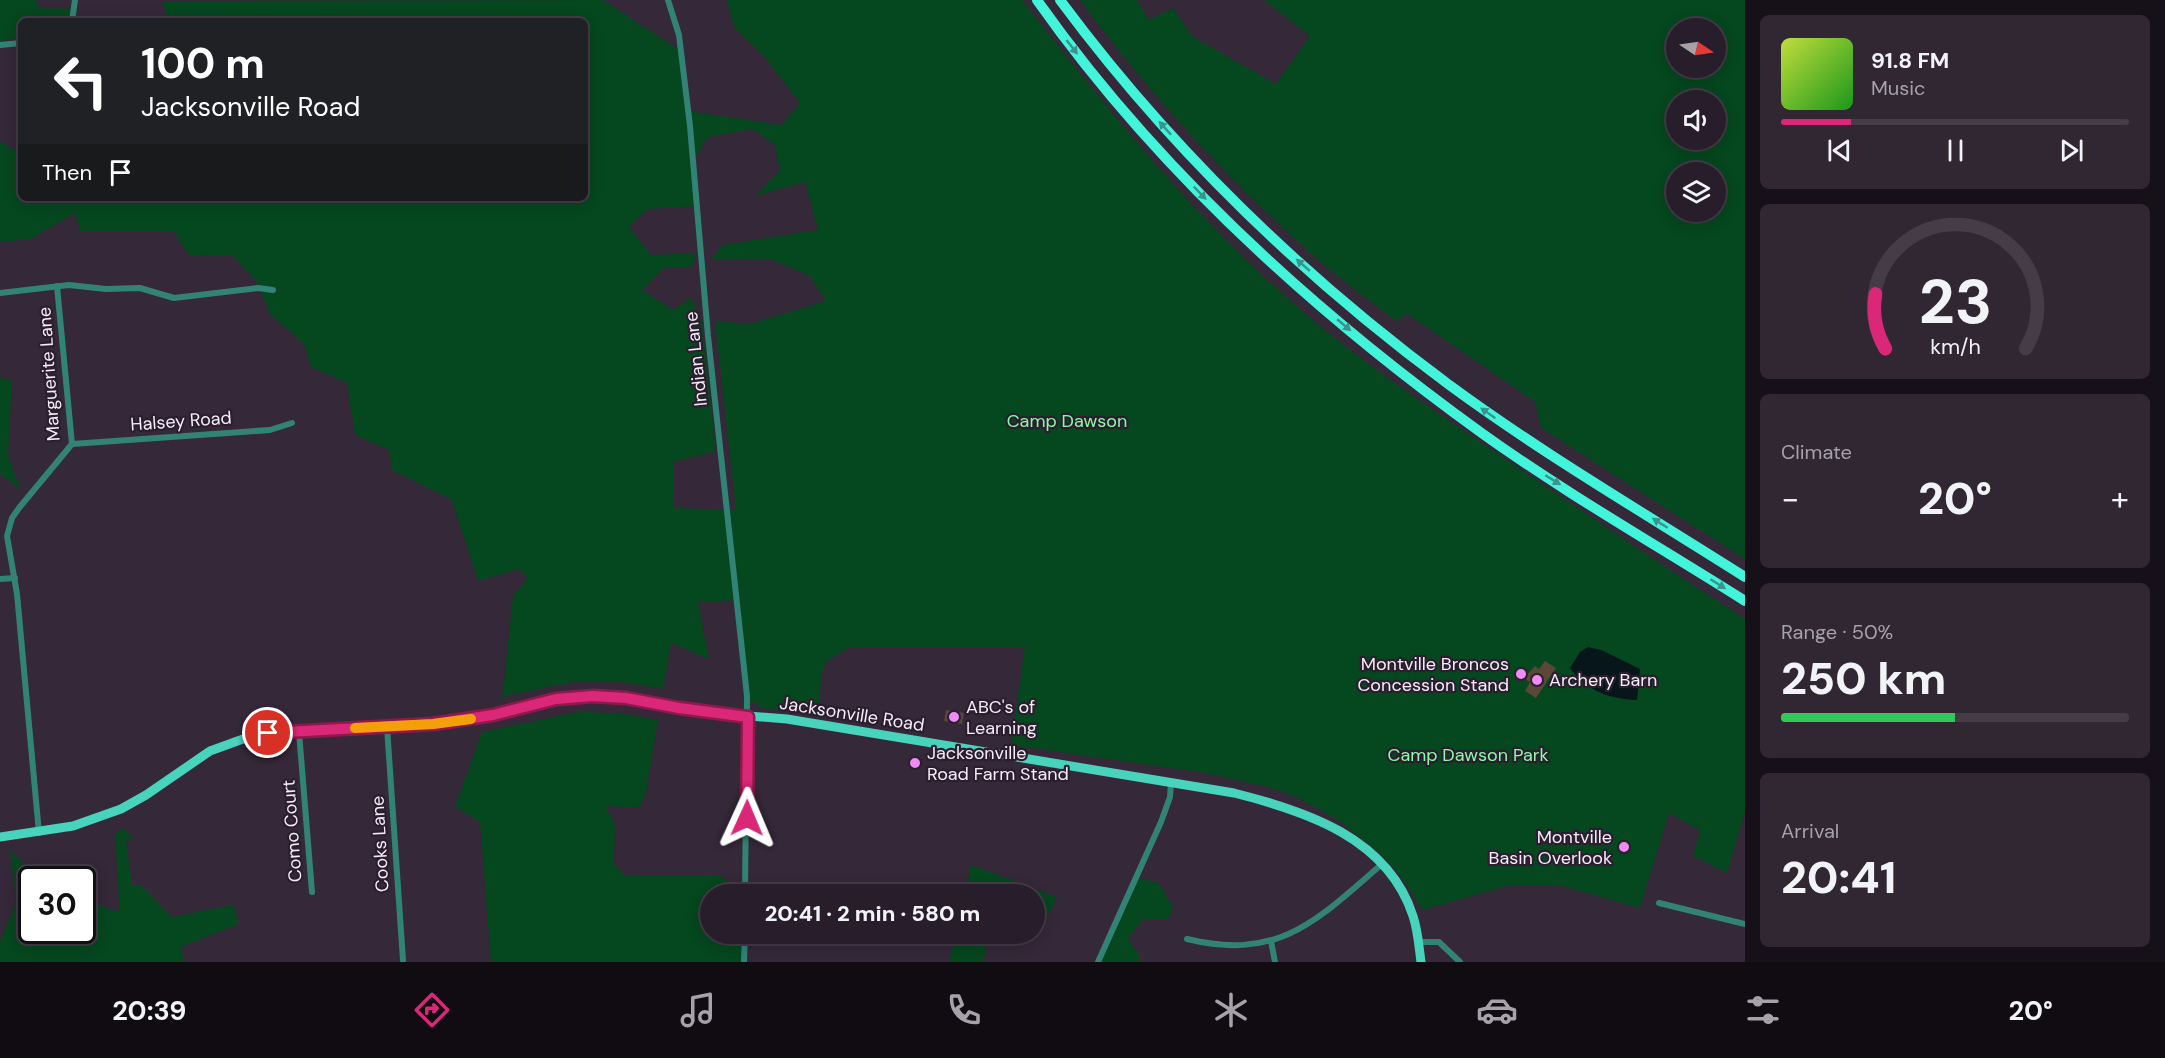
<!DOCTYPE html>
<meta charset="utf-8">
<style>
:root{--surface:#281e2b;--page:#302733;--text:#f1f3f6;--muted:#a5a2a9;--line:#443c47;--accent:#db2777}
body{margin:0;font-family:"DM Sans",sans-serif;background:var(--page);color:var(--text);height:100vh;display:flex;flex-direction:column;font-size:22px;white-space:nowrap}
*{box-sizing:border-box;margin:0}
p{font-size:20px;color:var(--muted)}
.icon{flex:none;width:33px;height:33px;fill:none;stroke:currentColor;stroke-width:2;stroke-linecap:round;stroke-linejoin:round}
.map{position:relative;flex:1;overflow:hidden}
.panel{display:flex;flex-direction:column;gap:15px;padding:15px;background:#161018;width:420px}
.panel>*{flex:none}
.top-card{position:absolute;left:18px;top:18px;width:570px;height:183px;border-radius:9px;box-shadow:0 3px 15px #0003,0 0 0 2px var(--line);background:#202124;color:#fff;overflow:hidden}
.needle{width:39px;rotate:103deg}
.fabs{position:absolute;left:1666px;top:18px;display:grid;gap:12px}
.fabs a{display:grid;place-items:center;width:60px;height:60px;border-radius:50%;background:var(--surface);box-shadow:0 3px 15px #0003,0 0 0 2px var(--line);font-size:30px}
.speed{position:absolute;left:18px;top:866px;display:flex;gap:12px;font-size:30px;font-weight:700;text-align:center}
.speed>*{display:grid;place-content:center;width:78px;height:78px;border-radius:50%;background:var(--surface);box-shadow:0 3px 15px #0003,0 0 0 2px var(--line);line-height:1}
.speed .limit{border:3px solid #111;border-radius:9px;background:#fff;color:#111}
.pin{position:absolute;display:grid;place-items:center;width:51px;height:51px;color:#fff;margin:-26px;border:3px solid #fff;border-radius:50%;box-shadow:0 2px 6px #0007}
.me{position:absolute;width:66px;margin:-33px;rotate:1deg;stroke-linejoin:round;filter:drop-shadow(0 0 4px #0008)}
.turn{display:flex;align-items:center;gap:21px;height:126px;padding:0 24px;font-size:27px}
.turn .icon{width:78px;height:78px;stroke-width:2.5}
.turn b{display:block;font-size:42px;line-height:51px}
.then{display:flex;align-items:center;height:57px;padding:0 24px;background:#0003;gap:12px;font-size:22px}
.big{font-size:45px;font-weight:800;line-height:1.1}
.panel .tile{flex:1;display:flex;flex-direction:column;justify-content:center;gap:9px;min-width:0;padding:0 21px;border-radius:9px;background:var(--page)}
.panel .dial{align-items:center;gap:0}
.dial svg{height:156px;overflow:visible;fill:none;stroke:var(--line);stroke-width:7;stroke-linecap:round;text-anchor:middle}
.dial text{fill:var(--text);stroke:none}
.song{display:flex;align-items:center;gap:18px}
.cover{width:72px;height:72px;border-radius:9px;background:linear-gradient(135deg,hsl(70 70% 55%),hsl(120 70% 35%))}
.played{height:6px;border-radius:3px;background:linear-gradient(90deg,var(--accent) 20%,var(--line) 20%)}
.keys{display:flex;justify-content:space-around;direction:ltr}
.heat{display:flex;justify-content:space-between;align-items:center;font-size:33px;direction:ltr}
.charge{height:9px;border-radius:4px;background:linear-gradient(90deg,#34c759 50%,var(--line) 0)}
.trip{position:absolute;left:700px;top:884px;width:345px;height:60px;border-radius:30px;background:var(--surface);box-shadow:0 3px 15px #0003,0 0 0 2px var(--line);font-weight:800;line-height:60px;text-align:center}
.tabs{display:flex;height:96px;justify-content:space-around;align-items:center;background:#100c11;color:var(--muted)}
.tabs .icon{width:42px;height:42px}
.tabs .current{color:var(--accent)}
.tabs b{font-size:27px;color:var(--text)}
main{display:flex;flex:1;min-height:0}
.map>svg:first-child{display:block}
.green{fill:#05471f;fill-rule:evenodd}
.water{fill:#06161b}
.building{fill:#5a4737}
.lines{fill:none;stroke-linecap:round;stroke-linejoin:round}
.street{stroke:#328376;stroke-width:6}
.primary{stroke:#48d3bd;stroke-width:9}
.highway{stroke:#42f4da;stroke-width:10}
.oneway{fill:#38948d}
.route-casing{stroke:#8e194d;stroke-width:15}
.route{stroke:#db2777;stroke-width:10}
.slow{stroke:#f59e0b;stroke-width:10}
.poi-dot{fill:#f08bf6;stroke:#2b1e2f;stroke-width:2}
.labels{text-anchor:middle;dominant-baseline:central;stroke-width:4.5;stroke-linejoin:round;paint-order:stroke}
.street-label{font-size:18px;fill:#f5ecf8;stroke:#2b1e2f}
.park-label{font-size:18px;fill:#8df9a8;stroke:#2b1e2f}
.poi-label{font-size:18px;fill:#f5ecf8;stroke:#2b1e2f;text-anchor:start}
</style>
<main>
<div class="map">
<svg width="1745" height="962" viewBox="0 0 1745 962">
<rect width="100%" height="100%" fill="#352839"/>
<g class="green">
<path d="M0,0H36L38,8L78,9L69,21H21V37L0,42Z"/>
<path d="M603,0L684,53L688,111L782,125L800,103L763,55L734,27L727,0H1022C1105,105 1183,205 1284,295C1347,352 1419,400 1489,448C1574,506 1659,563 1745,619V812L1727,873L1693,856L1700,830L1669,813L1640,908L1558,885L1507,886L1423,910L1400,875L1380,853L1335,818L1296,797L1268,787L1205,773L1011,745L1025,647H850L827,661L821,675L819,713L759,708L758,703L748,702L740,600L698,602L709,659L671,643L663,689L622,682L577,681L500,697L503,692L513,596L528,578L519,569L478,581L452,500L392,470L389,450L355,435L347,383L311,367L304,344L270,314L258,283L233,256L189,255L174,232H81L75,213L31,239L0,242V142L21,153V198H585V21H167L163,1ZM753,129L775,145L780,171L755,196L805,182L818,230L723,245L710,260L770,259L810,276L826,301L750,324L715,321L736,510L674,508V462L716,451L702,323L691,298L673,310L642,290L664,268H691L697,253L651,255L629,227L648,209L697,206L691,164L708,137Z"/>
<path d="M1080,0H1137L1149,20L1173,8L1193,37L1276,84L1310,36L1264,0H1745V559L1541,428L1535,402L1406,313L1397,322C1371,301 1343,282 1318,260C1230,182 1149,94 1080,0ZM1677,28H1716V68H1677ZM1677,100H1716V140H1677ZM1677,172H1716V212H1677Z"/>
<path d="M0,378L12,380L8,456L21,490L0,474Z"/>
<path d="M578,712L619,713L658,720L646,792L639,808L606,806L615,825L614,864L625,875L720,876L745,893L711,894V933H744V962H491L480,822L455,807L482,732Z"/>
<path d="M124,828L134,840H126L132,885H141L172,917L234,905L239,924L181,947L184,962H0V942L16,903L10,850L39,879H32V930H82L83,899L120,913L115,834Z"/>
<path d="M971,865L1057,897L1048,916L1035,913V894H965Z"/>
<path d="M1135,877L1159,883L1173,908L1168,919H1143L1128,939L1140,956L1139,962H1099Z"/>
<path d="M956,933H989L983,962H949Z"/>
</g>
<path class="water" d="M1588,647L1601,650L1640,669L1637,700C1609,699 1587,691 1570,668L1580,652Z"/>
<g class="building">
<path d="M1545,661L1556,668L1536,698L1525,691L1530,682L1524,678L1535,666L1539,669Z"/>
<path d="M946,710L964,713L962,724L944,721Z"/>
</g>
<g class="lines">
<g class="street">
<path d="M668,0L679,35L690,126L708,336L747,696L745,894"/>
<path d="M72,21L75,0"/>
<path d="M0,45L21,43"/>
<path d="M0,293L69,285L106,289L140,288L174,298L258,288L273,290"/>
<path d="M72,444L270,430L292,423"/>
<path d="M0,579L15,578"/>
<path d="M387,727L403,960"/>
<path d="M299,732L312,892"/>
<path d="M39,833L17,594L7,536L12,518L19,508L72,444L57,286"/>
<path d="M1659,903L1745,924"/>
<path d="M1187,939C1280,961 1316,921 1382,864"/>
<path d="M1271,941L1275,962"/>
<path d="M1418,942H1439L1460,962"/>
<path d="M744,962L745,933"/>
<path d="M1098,962L1161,822L1170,797L1171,783"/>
</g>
<path class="primary" d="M0,837L73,826L121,809L146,795L210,751L254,735L433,724L493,715L556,699L593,696L626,698L711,713L787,719L1234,793C1306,811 1388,838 1413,916C1418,931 1419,947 1421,962"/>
<g class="highway">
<path d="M1037,0C1157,170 1315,313 1483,434C1567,494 1658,546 1745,601"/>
<path d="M1060,0C1169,147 1301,275 1448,384C1543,454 1646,514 1745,577"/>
</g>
</g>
<defs><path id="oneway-solid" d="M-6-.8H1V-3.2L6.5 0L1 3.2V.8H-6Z" transform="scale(1.5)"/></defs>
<g class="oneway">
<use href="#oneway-solid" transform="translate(1072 47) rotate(52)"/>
<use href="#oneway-solid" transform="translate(1165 128) rotate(-132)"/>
<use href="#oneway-solid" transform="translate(1200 193) rotate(46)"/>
<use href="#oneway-solid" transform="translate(1303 265) rotate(-139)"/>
<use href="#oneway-solid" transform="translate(1344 325) rotate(40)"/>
<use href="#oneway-solid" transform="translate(1488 413) rotate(-145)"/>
<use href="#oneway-solid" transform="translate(1553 480) rotate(32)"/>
<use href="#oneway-solid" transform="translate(1660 523) rotate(-148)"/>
<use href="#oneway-solid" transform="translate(1718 584) rotate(32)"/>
</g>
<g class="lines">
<defs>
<path id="route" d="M268,733L433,724L493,715L556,699L593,696L626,698L679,708L748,717L747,818"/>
</defs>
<use href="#route" class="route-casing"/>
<use href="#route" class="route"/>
<path class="slow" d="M355,728L433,724L471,719"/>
</g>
<g class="poi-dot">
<circle cx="1521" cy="674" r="6"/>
<circle cx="1537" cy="680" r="6"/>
<circle cx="954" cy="717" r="6"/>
<circle cx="915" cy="763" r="6"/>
<circle cx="1624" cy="847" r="6"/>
</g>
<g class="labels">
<g class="street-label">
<text transform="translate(696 359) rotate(-96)">Indian Lane</text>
<text transform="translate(49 374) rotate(-94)">Marguerite Lane</text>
<text transform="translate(181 421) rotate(-4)">Halsey Road</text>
<text transform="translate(852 714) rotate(9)">Jacksonville Road</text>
<text transform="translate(292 831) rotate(-94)">Como Court</text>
<text transform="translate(380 844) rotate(-93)">Cooks Lane</text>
</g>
<g class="park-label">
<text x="1067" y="421">Camp Dawson</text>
<text x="1468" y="755">Camp Dawson Park</text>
</g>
<g class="poi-label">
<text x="1509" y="664" text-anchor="end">Montville Broncos<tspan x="1509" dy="21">Concession Stand</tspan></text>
<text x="1549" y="680">Archery Barn</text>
<text x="966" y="707">ABC's of<tspan x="966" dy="21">Learning</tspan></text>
<text x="927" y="753">Jacksonville<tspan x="927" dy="21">Road Farm Stand</tspan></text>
<text x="1612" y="837" text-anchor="end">Montville<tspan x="1612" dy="21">Basin Overlook</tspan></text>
</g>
</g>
</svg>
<div class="fabs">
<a><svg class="needle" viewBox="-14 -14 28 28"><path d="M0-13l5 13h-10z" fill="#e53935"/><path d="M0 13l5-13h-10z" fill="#a5a2a9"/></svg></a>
<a><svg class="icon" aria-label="sound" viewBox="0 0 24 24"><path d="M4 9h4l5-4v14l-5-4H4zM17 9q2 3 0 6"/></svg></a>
<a><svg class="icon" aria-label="layers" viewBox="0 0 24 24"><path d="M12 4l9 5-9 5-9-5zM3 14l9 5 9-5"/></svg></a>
</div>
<div class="speed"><div class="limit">30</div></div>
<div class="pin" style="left:268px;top:733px;background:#d93025"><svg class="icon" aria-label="arrive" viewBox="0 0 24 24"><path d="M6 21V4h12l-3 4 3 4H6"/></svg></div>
<svg class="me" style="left:747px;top:818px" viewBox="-20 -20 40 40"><path d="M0-17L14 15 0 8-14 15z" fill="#db2777" stroke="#fff" stroke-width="4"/></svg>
<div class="trip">20:41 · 2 min · 580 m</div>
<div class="top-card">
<div class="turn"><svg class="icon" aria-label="left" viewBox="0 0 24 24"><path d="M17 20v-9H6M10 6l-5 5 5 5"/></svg><div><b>100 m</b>Jacksonville Road</div></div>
<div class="then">Then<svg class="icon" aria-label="arrive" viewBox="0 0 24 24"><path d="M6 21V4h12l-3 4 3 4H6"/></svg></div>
</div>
</div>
<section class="panel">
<div class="tile">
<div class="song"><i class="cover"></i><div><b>91.8 FM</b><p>Music</p></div></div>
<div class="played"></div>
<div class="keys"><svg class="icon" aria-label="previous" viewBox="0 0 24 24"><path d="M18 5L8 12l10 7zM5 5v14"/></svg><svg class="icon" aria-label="pause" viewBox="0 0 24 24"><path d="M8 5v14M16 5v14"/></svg><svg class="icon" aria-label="next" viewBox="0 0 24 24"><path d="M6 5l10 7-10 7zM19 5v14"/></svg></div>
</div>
<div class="tile dial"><svg viewBox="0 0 100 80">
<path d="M14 69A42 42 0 1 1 86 69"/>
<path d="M14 69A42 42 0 0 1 9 41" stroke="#db2777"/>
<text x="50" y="56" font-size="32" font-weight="700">23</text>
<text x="50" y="72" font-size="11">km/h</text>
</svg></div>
<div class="tile"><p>Climate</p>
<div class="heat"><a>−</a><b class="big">20°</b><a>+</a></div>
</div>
<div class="tile"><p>Range · 50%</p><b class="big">250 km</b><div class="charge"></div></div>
<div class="tile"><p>Arrival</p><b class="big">20:41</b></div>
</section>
</main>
<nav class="tabs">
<b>20:39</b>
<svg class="icon current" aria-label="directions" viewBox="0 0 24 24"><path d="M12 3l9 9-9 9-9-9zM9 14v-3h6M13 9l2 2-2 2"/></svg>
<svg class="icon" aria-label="music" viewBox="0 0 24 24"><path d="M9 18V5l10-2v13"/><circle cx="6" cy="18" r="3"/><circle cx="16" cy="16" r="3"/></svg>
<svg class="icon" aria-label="phone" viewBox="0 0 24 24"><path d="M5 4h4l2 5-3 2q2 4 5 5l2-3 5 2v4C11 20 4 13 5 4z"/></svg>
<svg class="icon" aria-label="climate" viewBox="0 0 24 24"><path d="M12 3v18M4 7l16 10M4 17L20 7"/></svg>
<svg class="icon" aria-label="car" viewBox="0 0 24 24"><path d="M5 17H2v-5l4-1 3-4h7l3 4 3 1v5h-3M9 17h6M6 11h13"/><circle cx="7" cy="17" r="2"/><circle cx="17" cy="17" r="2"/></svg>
<svg class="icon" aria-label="filters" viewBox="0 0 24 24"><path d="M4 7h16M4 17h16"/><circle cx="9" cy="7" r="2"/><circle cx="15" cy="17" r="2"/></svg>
<b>20°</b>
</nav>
